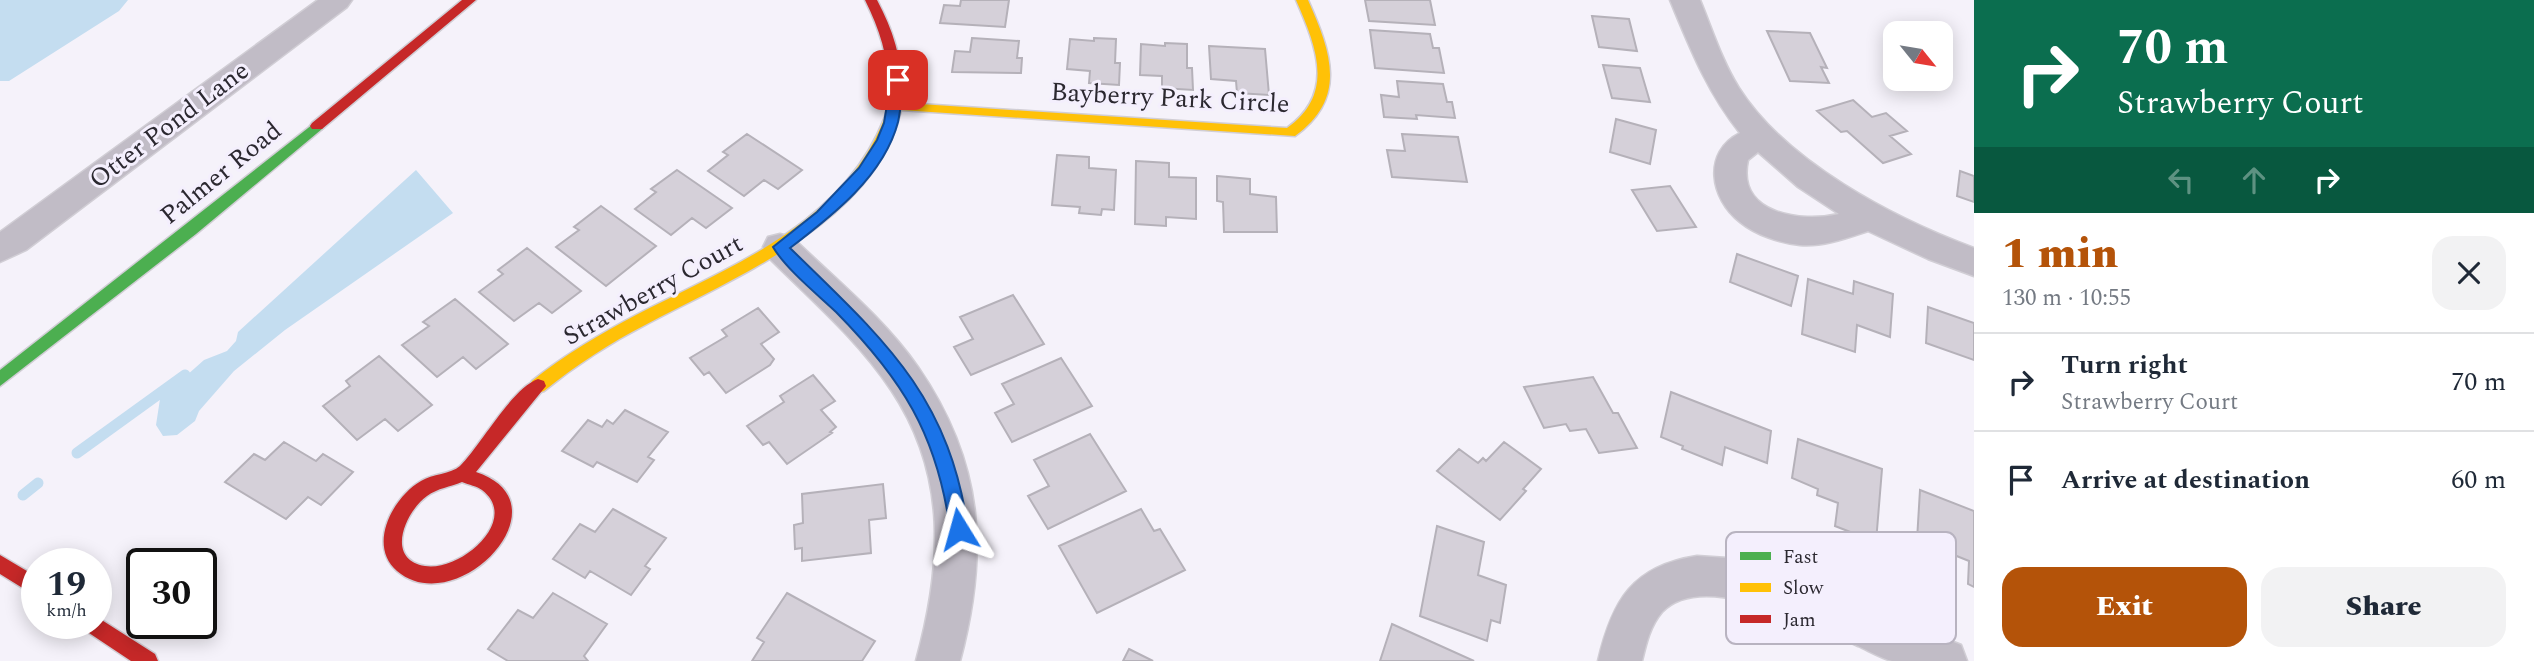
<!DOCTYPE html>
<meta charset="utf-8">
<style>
body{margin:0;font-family:Spectral,serif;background:#f2f2f3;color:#1f2937;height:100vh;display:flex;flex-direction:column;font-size:26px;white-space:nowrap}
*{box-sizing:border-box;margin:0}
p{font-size:23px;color:#747a83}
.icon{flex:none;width:38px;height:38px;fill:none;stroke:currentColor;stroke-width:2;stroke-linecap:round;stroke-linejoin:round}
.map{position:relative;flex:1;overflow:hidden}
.side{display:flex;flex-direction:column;background:#fff;width:560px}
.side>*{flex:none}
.banner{background:#0b6e4f;color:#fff;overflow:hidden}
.needle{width:46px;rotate:120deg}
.tools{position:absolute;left:1883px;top:21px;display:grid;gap:14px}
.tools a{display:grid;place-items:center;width:70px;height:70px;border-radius:14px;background:#fff;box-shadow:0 4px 18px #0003;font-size:35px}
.speed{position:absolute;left:21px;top:548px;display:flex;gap:14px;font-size:35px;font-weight:700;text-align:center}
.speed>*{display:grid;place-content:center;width:91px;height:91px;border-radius:50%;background:#fff;box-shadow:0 4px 18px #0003;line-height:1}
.speed small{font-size:18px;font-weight:400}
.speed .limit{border:4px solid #111;border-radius:10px;background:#fff;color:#111}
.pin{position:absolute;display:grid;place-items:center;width:60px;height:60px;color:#fff;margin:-30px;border-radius:14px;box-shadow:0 4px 10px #0006}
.me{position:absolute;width:77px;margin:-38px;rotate:352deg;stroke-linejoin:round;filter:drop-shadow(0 0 5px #0008)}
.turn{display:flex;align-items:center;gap:24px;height:147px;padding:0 28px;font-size:32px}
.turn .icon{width:91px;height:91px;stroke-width:2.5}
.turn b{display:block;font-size:49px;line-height:60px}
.lanes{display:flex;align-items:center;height:66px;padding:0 28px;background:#0003;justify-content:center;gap:35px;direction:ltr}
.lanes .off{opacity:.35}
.round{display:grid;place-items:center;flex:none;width:74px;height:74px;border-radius:21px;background:#f2f2f3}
.summary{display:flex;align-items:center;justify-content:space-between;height:119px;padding:0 28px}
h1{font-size:42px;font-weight:800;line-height:52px;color:#b45309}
.cta{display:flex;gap:14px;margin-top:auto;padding:14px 28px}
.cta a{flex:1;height:80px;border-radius:21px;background:#b45309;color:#fff;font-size:28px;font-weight:800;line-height:80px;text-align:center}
.cta a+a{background:#f2f2f3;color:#1f2937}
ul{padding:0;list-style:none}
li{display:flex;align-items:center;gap:21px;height:98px;padding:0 28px;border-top:2px solid #e0e1e3}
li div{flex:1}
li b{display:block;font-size:26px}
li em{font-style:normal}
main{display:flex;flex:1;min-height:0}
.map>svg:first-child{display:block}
</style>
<main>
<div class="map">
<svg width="1974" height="661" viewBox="0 0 1974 661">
<rect width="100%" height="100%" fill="#f5f2fa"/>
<path fill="#c4ddf0" d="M0,0H128L119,11L9,81H0Z
M416,170L453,213L285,330L234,371L199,411L195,421L177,435L163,436L156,425L160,399L204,360L227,351L236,341L238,332Z"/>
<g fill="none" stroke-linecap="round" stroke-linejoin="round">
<path stroke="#c4ddf0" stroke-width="11" d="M77,453L185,375
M23,495L38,483"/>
</g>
<path fill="#d5d0d9" stroke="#b5b1b9" stroke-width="2" d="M961,0H1009L1005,27L940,23L944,5L960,6Z
M1365,0H1430L1435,25L1369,21Z
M1592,16L1629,19L1637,51L1599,47Z
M1370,30L1430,34L1433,48H1439L1444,73L1375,68Z
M1767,31L1810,33L1827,68L1821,67L1829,83L1790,81Z
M972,38L1019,41L1017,58H1022L1021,73L952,72L955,51L970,52Z
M1094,38L1116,39L1115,63H1120L1119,85L1089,83L1090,71L1067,69L1070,39L1094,41Z
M1165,43L1187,44V68H1192L1193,90L1162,88V76L1140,75L1141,44L1165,46Z
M1209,46L1265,49L1269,95L1237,93L1236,81L1211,79Z
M1603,65L1640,68L1650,102L1612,98Z
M1397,81L1443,84L1447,102H1452L1455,118L1416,115L1417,119L1384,117L1381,95L1399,97Z
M1853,100L1872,117L1886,113L1907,131L1890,136L1911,154L1883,163L1847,131L1841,132L1817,111Z
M1616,119L1656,130L1650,164L1610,152Z
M747,134L802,170L778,189L764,180L744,196L708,171L728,155L723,152Z
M1402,134L1458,137L1467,182L1392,177L1387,150L1405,151Z
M1057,155L1089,157V168L1116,170L1114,210L1102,209L1101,215L1079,213L1080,207L1052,205Z
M1136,161L1169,163V177L1196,178V219L1166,217V226L1135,224Z
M677,170L732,208L706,228L692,218L671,235L635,209L656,192L651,189Z
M1960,171L1974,176V202L1957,196Z
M1217,176L1250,179V194L1276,197L1277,232H1224L1223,202L1217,201Z
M1670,186L1696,227L1657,231L1632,190Z
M601,206L656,246L606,286L556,247L579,230L574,227Z
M527,248L581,291L552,313L539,303L514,321L479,292L503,274L498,270Z
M1737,254L1798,276L1791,306L1730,282Z
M1808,279L1853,294L1854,281L1893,294L1890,337L1857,325L1855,352L1802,334Z
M1013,295L1044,344L971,375L954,347L973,339L960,317Z
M455,299L508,344L476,369L463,357L437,377L402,345L429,326L423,322Z
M1928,307L1974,323V360L1926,343Z
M758,308L779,332L761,344L774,359L770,365L726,393L709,372L704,375L690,358L727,336L722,330Z
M379,356L432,405L398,431L385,419L357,440L323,406L350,386L346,381Z
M1061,358L1092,406L1012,442L995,413L1014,404L1002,384Z
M813,375L835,401L821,410L836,427L830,432L832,433L787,464L769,442L763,445L747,426L784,402L780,396Z
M1593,377L1613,413H1618L1637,448L1599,453L1586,429L1570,431L1566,424L1544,428L1524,387Z
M1671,392L1771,431L1767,463L1725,447L1722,465L1682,449L1683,446L1661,437Z
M625,410L668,432L648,457L654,460L637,482L597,462L593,467L562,451L588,420L602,427L607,420L613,424Z
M1090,434L1126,491L1048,529L1028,496L1049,486L1034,460Z
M1798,439L1882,469L1876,542L1835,526L1838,503L1817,495L1818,489L1792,478Z
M284,442L316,461L323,454L353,472L321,505L308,497L286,519L225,482L254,454L265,460Z
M1504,442L1541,469L1523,489L1526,491L1500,520L1437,471L1459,449L1478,463L1483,458L1486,461Z
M883,484L886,518L869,520L871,553L802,561V548L795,549L794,525L803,523L802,494Z
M1920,490L1974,511V587L1968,584L1969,561L1917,540Z
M613,509L666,538L645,566L650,569L631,595L590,571L585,578L553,559L580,524L595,532Z
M1141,509L1154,531L1160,529L1185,570L1097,613L1059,546Z
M1437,526L1484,542L1478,575L1506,585L1500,623L1491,620L1487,641L1420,616Z
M553,593L607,624L584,656L588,661H508L488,649L518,610L533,618Z
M787,593L875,641L862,661H752L764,642L757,638Z
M1392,624L1474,661H1380Z
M1129,649L1153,661H1123Z"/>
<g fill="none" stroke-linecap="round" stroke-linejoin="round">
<defs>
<path id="street" d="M318,0H352L347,7L26,250L0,262V232Z
M1670,0H1700C1712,29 1722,61 1739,88C1786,162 1893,218 1974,248V276L1928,259L1868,231C1847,238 1823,247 1800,245C1780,243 1756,235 1740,222C1710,199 1702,152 1740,133C1707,92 1690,48 1670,0ZM1758,152L1798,187L1839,214C1801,223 1736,214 1748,160Z
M780,234L792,237C835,279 884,318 918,367C984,463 989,552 960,661H916C942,566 948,475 891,390C858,340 810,299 768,257L763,247L768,237Z
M1697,556L1727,558L1773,570L1961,645L1967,661C1945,661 1913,661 1892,661C1881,658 1869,651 1858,646C1812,627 1705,568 1662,612C1650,626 1646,644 1642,661H1598C1612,601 1632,566 1697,556Z"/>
<path id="fast" d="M317,121L324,126L322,129L196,234L0,386V370Z"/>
<path id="slow" d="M1296,0H1308C1331,52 1348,98 1295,136L901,110C878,220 735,277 647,324C610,343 576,365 544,391L538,393L532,391L530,386L532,381C564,355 600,334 636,315C737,263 855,219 890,102L1287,128C1336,93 1316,46 1296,0Z"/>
<path id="jam" d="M462,0H476L322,129H312L310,126L312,123Z
M865,0H877C896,36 905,68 901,109L894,114L887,109C892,69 883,36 865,0Z
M538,379L544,381L546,386L476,472C570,503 457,622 397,571C367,545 393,497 421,481C432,474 451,474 460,466C481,445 512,388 538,379ZM462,482C469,485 477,486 482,490C521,520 460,572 425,566C384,559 406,511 427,496C438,488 450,487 462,482Z
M0,555L37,577V597L0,574Z
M97,617L155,654L158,661H131L83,629L81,623H96Z"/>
</defs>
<use href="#street" stroke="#d1ced5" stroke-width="3"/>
<use href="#fast" stroke="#d1ced5" stroke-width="3"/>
<use href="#slow" stroke="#d1ced5" stroke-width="3"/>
<use href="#jam" stroke="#d1ced5" stroke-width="3"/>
<use href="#street" fill="#c1bcc6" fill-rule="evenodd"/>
<use href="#fast" fill="#4caf50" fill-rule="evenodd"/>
<use href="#slow" fill="#ffc107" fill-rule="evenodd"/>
<use href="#jam" fill="#c62828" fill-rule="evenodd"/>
</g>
<path fill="#1a73e8" stroke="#114b97" stroke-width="2" d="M898,75L904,80C902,94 901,109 898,122C884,176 832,216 790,248C882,338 949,394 968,529L965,535L959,537L952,535L950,529C937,434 902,379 836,312C817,294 786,269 773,247L817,212L859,168L877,140L884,123L891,80Z"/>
<g text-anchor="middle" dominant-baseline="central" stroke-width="6" stroke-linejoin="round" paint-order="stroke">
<g font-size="26" fill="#2b2830" stroke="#f4effd">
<text transform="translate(1170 98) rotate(3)">Bayberry Park Circle</text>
<text transform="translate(169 125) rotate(-37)">Otter Pond Lane</text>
<text transform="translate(221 173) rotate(-39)">Palmer Road</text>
<text transform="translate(653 290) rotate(-29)">Strawberry Court</text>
</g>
</g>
<rect x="1726" y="532" width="230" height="112" rx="10" fill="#f4effd" stroke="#b8b3c0" stroke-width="2"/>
<rect x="1740" y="552" width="31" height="8" fill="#4caf50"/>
<rect x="1740" y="583" width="31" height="9" fill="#ffc107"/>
<rect x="1740" y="615" width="31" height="8" fill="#c62828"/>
<g font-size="19" fill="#2b2830">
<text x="1783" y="563">Fast</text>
<text x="1783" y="594">Slow</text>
<text x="1783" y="626">Jam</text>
</g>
</svg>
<div class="tools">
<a><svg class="needle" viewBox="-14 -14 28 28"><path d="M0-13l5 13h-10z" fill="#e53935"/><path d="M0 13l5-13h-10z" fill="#747a83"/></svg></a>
</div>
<div class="speed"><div>19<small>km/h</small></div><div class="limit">30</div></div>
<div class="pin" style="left:898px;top:80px;background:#d93025"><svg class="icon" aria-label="arrive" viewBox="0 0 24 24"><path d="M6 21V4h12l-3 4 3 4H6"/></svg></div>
<svg class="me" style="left:959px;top:529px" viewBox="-20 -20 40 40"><path d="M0-17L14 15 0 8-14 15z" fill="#1a73e8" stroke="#fff" stroke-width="4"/></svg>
</div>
<section class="side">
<div class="banner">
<div class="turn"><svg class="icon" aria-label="right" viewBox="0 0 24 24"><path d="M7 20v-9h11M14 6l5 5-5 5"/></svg><div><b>70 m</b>Strawberry Court</div></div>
<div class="lanes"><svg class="icon off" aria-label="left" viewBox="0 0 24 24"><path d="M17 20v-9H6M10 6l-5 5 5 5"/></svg><svg class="icon off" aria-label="ahead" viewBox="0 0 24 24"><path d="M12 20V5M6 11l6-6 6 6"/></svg><svg class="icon" aria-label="right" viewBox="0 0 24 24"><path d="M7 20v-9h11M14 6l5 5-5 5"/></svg></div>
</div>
<div class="summary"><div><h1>1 min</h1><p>130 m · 10:55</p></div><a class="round"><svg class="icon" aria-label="close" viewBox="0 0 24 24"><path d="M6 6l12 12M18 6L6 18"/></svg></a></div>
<ul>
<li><svg class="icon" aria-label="right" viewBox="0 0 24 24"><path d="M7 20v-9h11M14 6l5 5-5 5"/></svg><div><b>Turn right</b><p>Strawberry Court</p></div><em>70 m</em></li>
<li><svg class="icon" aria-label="arrive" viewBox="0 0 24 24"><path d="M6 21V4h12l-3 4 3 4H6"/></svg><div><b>Arrive at destination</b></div><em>60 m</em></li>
</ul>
<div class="cta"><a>Exit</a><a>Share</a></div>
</section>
</main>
